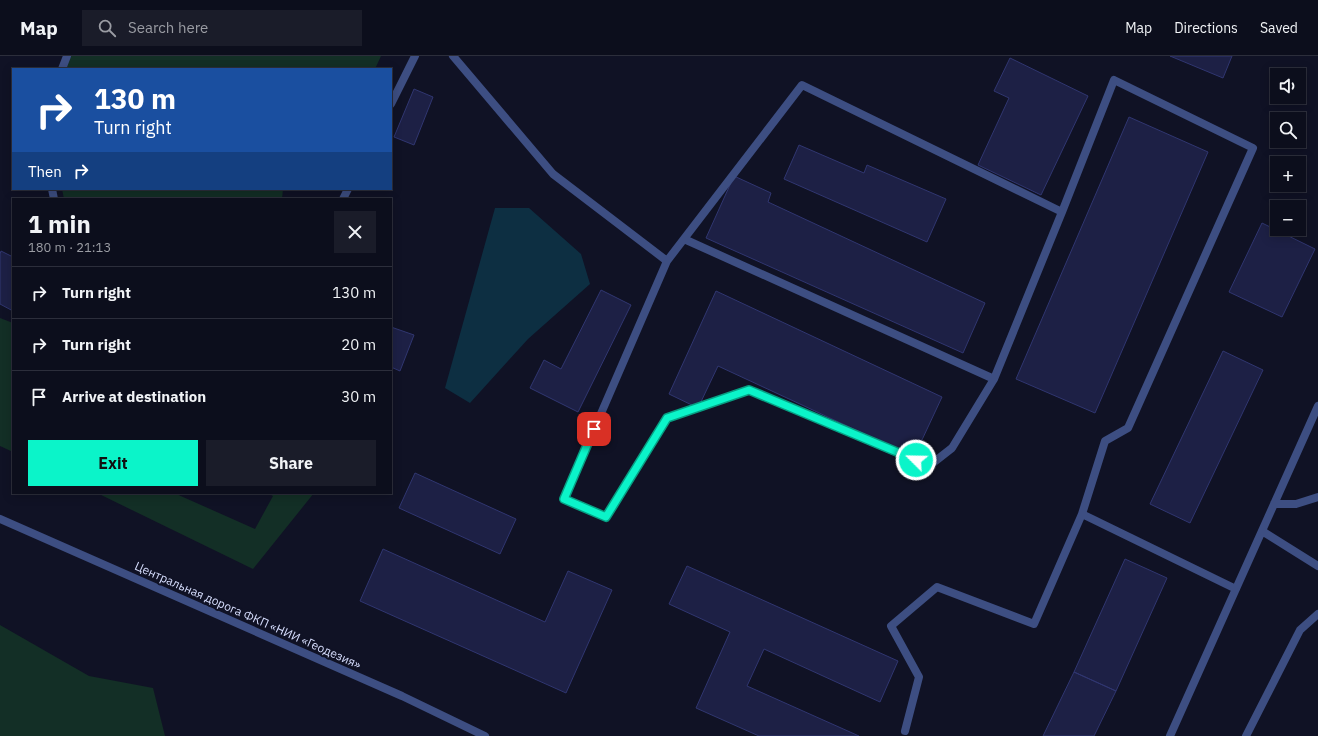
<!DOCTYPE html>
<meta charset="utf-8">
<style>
body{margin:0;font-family:"IBM Plex Sans",sans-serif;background:#1a1c29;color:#f1f3f6;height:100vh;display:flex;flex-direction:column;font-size:15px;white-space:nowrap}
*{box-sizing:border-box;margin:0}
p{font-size:13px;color:#9a9ca3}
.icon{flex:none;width:22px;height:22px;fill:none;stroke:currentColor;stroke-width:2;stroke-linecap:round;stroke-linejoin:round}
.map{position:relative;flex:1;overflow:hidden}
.sheet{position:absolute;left:12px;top:142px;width:380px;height:296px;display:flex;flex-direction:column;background:#0c0e1c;border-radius:0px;box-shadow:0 2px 10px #0003,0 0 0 1px #2c2e3b}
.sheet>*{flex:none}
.guide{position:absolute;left:12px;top:12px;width:380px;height:122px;border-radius:0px;box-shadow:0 2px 10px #0003,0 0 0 1px #2c2e3b;background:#1a4fa0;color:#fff;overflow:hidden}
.buttons{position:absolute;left:1270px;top:12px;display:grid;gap:8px}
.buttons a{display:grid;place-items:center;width:36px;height:36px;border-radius:0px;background:#0c0e1c;box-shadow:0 2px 10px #0003,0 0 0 1px #2c2e3b;font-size:20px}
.pin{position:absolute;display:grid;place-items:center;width:34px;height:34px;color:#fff;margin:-17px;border-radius:8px;box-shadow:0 2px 6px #0006}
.me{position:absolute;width:44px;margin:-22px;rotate:293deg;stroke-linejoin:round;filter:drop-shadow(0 0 3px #0008)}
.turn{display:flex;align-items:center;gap:14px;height:84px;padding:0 16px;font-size:18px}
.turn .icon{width:52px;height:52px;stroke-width:2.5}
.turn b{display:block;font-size:28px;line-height:34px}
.then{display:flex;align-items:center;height:38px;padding:0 16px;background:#0003;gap:8px;font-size:15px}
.round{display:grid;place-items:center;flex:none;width:42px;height:42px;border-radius:0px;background:#1a1c29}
.head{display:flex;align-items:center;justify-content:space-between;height:68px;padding:0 16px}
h1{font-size:24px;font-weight:700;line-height:30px}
.button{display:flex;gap:8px;margin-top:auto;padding:8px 16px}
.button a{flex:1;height:46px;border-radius:0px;background:#0bf4c9;color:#111;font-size:16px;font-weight:700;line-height:46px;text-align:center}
.button a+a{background:#1a1c29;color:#f1f3f6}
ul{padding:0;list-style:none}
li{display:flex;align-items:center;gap:12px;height:52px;padding:0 16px;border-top:1px solid #2c2e3b}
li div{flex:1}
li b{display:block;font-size:15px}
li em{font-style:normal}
header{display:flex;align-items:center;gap:24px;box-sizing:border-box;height:56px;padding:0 20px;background:#0c0e1c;border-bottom:1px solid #2c2e3b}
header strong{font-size:19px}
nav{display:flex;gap:22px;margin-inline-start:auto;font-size:14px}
.search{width:280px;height:36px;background:#1a1c29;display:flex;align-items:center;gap:10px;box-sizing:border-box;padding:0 14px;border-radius:0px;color:#9a9ca3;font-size:15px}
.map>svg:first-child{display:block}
</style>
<header>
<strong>Map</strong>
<div class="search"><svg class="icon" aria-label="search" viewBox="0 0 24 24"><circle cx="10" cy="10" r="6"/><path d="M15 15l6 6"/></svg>Search here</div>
<nav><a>Map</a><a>Directions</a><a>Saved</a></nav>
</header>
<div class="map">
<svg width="1318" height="680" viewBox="0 0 1318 680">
<rect width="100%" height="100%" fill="#101225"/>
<path fill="#132f26" d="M71,0H381L375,13H66Z
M62,133H283L282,143H64Z
M0,262L13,267V396L0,390Z
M97,437H174L255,473L273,440L267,437H314L253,513Z
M0,569L89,620L153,632L165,680H0Z"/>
<path fill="#0d2f42" d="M495,152H529L581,198L590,228L528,283L470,347L445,332Z"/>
<path fill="#1d2045" stroke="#303670" d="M1170,0H1232L1223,22Z
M1010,2L1088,40L1041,139L978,109L1009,42L994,35Z
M414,33L433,41L414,89L394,81Z
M1129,61L1208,96L1095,357L1016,323Z
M799,89L864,117L867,109L946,143L927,186L784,123Z
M734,120L771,137L768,146L985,247L963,297L706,182Z
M1262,167L1315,193L1282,261L1229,236Z
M1,195L13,201V255L0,248V198Z
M601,234L631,249L578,356L530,332L544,304L561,313Z
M716,235L942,341L914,401L718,310L698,352L669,338Z
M391,271L414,279L400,315L391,311Z
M1223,295L1263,314L1190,467L1150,448Z
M415,417L516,463L500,498L399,452Z
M383,493L545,566L568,515L612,534L566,637L360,545Z
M1125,503L1167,522L1116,635L1074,616Z
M687,510L898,605L880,646L764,593L747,630L859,680H759L696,652L730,576L669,548Z
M1074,616L1116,635L1094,680H1043Z"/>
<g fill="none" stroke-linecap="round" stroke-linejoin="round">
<path stroke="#3d4e82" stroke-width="8" d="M453,0L553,118L667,205L802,29L1062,156L1114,24L1253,92L1128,372L1105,385L1082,458L1236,533
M62,13L67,0
M391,48L415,0
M52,133L54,143
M343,143L348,133
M684,183L994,323
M667,205L564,443L606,461L667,362L749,334L929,410L952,392L994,323L1062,156
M1274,448H1296L1318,441
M1262,475L1318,510
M905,675L919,621L891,570L937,531L1034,568L1082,458
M1170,680L1318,350
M1246,680L1300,574L1318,558"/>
<path stroke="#3d4e82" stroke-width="8" d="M0,463L402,640L485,680"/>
</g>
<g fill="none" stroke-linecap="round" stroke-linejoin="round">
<defs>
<path id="route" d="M594,373L564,443L606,461L667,362L749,334L916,404"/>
</defs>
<use href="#route" stroke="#079f83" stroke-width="10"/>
<use href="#route" stroke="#0bf4c9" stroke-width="7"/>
</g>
<g text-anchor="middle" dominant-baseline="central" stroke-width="4" stroke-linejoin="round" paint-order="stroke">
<g font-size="12" fill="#d6ddfd" stroke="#101225">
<text transform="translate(248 559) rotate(24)">Центральная дорога ФКП «НИИ «Геодезия»</text>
</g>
</g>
</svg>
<div class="buttons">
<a><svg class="icon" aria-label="sound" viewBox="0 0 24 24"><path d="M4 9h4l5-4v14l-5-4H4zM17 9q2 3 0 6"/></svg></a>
<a><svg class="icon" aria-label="search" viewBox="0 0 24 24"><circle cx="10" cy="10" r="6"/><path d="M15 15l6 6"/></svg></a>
<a>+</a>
<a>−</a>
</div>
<div class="pin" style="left:594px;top:373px;background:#d93025"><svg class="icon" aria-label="arrive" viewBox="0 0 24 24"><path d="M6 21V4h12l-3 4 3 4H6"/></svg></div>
<svg class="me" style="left:916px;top:404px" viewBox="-20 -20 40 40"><circle r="17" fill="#0bf4c9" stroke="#fff" stroke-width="3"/><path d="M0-11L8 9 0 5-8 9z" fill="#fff"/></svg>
<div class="guide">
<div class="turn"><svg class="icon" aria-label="right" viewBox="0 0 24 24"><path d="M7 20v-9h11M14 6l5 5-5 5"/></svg><div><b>130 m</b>Turn right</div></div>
<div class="then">Then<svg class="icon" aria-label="right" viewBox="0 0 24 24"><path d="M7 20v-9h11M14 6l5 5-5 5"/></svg></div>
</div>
<section class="sheet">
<div class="head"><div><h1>1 min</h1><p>180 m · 21:13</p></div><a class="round"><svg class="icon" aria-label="close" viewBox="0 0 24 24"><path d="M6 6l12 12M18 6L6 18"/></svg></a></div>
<ul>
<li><svg class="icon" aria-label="right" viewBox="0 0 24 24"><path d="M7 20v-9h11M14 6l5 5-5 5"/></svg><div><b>Turn right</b></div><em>130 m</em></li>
<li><svg class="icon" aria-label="right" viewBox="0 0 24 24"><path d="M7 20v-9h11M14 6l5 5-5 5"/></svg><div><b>Turn right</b></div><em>20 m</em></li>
<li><svg class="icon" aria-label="arrive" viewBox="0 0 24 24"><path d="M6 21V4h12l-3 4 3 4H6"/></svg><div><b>Arrive at destination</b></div><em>30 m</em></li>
</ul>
<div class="button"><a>Exit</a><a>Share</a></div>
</section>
</div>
